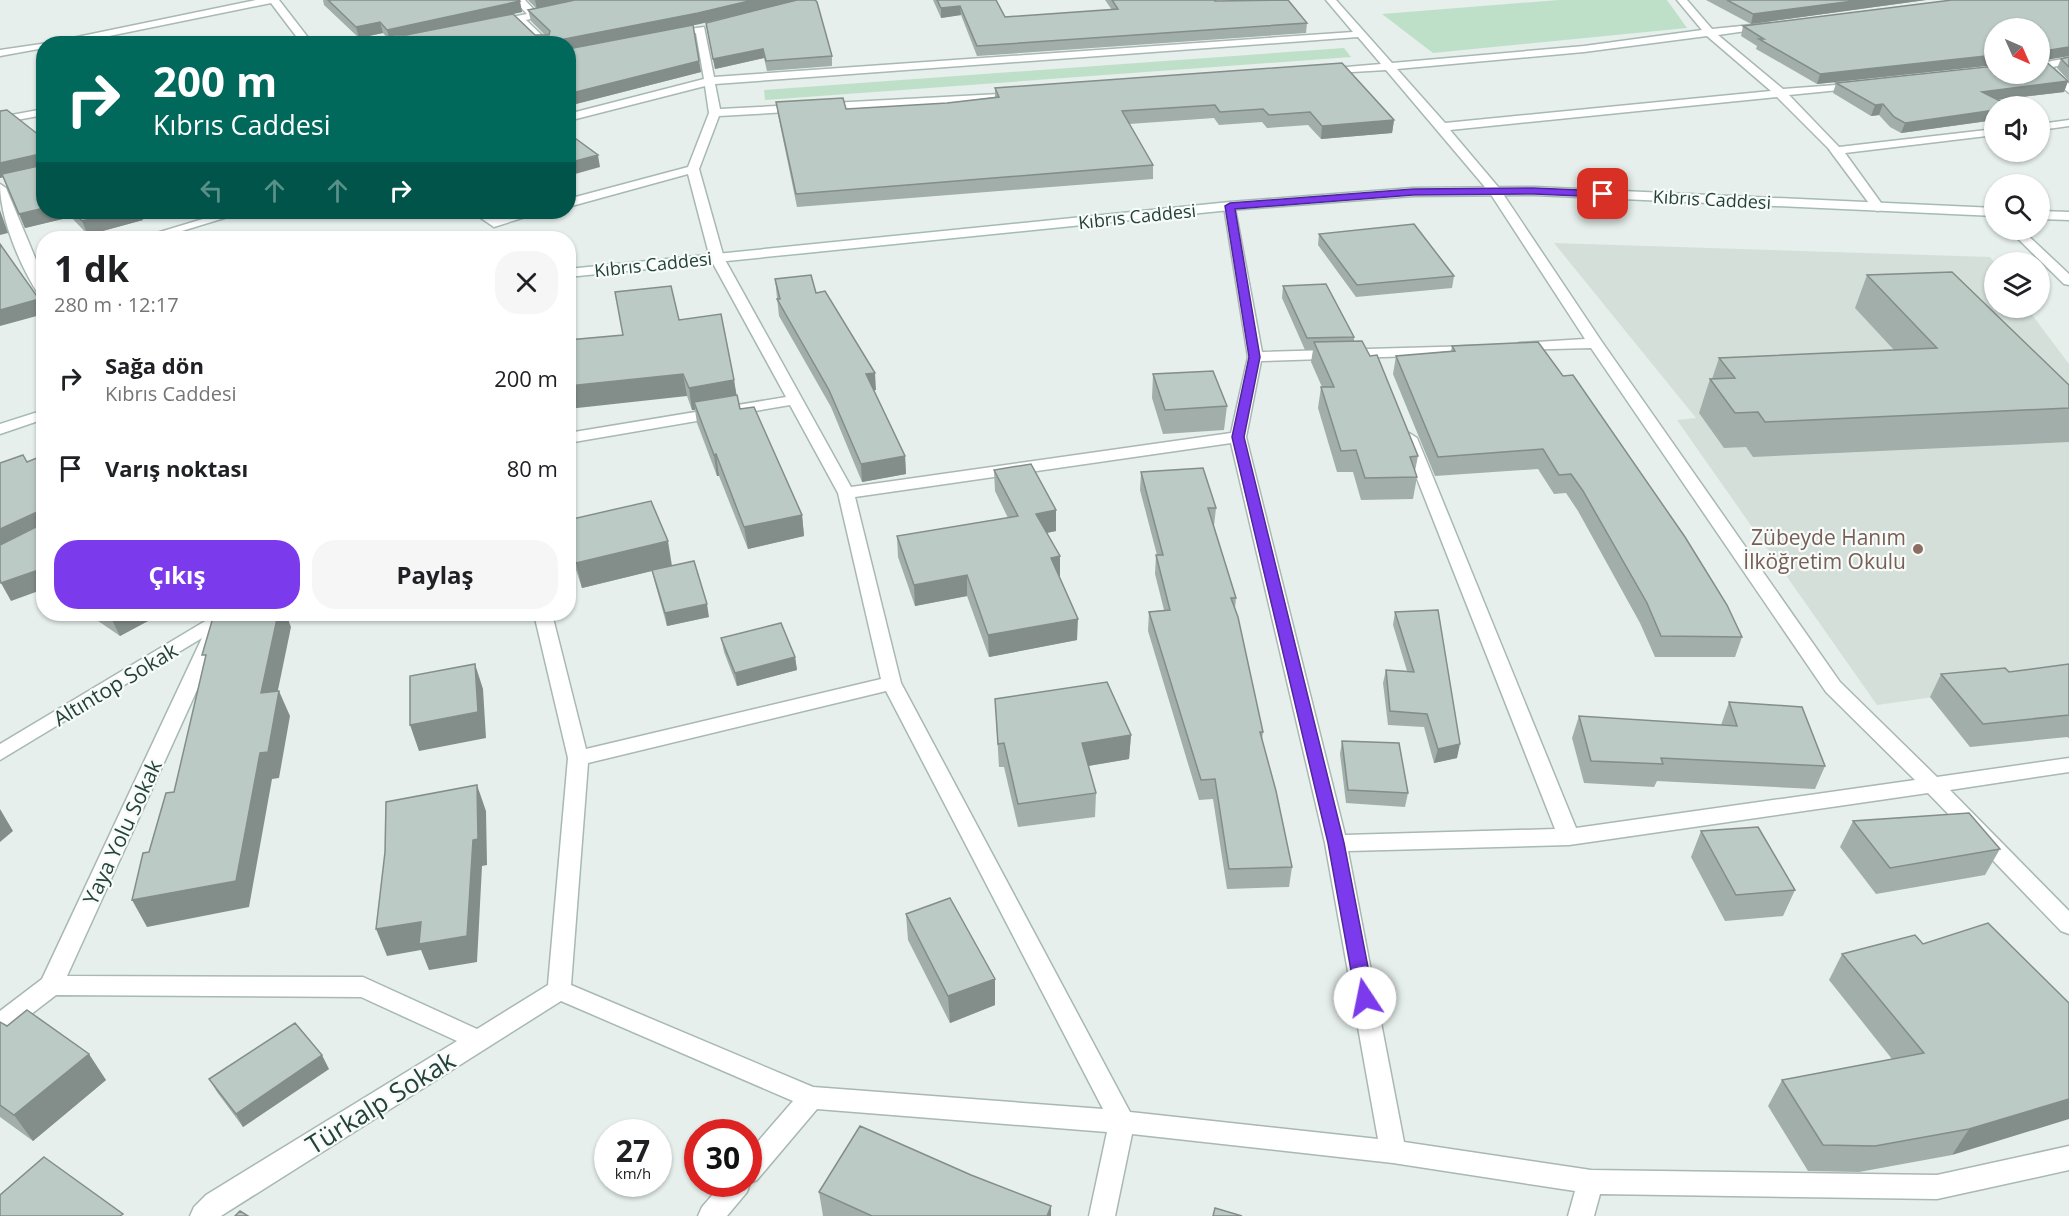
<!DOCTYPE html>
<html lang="tr">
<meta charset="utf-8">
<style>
body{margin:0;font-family:"Open Sans",sans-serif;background:#f6f6f6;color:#202124;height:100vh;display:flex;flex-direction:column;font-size:22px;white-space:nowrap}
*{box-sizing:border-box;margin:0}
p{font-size:20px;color:#757577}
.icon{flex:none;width:33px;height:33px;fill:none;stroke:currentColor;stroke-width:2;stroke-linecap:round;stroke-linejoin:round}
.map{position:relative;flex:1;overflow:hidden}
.panel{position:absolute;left:36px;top:231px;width:540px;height:390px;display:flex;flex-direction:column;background:#fff;border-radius:24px;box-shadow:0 2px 4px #0004}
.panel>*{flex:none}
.guide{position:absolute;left:36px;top:36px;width:540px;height:183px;border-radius:24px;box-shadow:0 2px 4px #0004;background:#00695c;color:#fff;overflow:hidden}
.needle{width:39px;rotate:135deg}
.tools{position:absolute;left:1984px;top:18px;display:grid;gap:12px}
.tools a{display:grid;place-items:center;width:66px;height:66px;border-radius:50%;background:#fff;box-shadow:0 2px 4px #0004;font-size:30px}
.speed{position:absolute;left:594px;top:1119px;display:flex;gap:12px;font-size:30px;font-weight:700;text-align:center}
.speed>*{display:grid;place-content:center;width:78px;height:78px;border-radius:50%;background:#fff;box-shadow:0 2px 4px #0004;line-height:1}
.speed small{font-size:15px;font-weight:400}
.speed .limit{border:9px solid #d22;background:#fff;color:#111}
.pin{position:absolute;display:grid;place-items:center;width:51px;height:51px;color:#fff;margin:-26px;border-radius:12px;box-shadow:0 3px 9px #0006}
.me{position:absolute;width:66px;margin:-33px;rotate:349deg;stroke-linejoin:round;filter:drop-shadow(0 0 4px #0008)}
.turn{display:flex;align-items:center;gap:21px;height:126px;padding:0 18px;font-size:27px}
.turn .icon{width:78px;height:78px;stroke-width:2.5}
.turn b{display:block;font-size:42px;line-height:51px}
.lanes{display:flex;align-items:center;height:57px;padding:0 18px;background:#0003;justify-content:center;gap:30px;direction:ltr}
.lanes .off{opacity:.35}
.round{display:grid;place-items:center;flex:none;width:63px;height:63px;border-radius:24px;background:#f6f6f6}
.headline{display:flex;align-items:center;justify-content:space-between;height:102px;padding:0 18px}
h1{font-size:36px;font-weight:700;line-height:45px}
.action{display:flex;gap:12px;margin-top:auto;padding:12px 18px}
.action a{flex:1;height:69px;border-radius:24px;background:#7c3aed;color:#fff;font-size:24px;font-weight:700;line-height:69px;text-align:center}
.action a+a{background:#f6f6f6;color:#202124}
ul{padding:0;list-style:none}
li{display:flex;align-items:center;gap:18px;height:90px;padding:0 18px}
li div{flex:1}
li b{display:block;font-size:22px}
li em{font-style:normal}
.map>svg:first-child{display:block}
</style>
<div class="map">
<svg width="2069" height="1216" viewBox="0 0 2069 1216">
<rect width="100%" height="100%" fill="#e6efeb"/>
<path fill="#d4dfda" d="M1554,243L1990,257L1995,263V308H2027L2069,364V678L1877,705L1677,420L1696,418Z"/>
<path fill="#bfe0c8" d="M1559,0H1667L1687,28L1433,53L1382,14Z
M1344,48L1351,57L765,100L764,90Z"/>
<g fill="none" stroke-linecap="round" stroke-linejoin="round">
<defs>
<path id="minor" d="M256,0H279L313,44H302L271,3L70,44H44V48L0,56V50L48,43Z
M514,0H525L536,12L558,9V13L526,20L551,44H539L516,22L492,25V21L527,14Z
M1326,0H1336L1392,63L1584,46L1702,30L1677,0H1687L1712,29L1771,23V27L1767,28L1718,35L1783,89L1863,83V87L1859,88L1789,95L1839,147L1995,129V135L1845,153L1884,207L1878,211L1874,210L1828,148L1777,97L1450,130L1499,188L1602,342L1840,682L1937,777L2069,758V772L1950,790L2069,911V934L2061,931L1928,793L1569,845L1348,851L1404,1142L1591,1170L1937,1175L2069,1146V1170L1937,1199L1600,1194L1594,1216H1568L1575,1191L1393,1163L1132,1134L1115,1216H1089L1107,1132L817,1109L757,1180L750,1183L747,1192L727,1216H698L702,1207L722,1184H748V1153L793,1101L561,1001L221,1216H190L194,1207L206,1195L457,1041L361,997L56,995L8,1032L0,1035V1011L42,979L202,638L0,760V744L217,614H238L216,630L222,635L67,976L363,977L477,1029L548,985L568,758L534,614H552L586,749L881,679L838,493L790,405L568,443V433L786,397L710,258L688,174L568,207V199L688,167L709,113L705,86L568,121V114L704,79L696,33L671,37L666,34L667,32L704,27L714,77L1353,32ZM1707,36L1771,91L1445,123L1397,69L1584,52ZM1358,37L1381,64L1323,69L1319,70V74L1386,70L1490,193L1585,339L1519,343L1512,347L1514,350L1591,348L1826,692L1915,780L1576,828L1417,438L1409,433L1401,438L1555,829L1345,835L1246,437L1261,361L1474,354L1481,350L1474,346L1262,352L1234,203H1226L1224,206L1248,357L1231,433L851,487L724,258L699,169L719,116L1018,99L1024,96L1018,93L720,109L715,84ZM1231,443L1325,843L1378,1139L1130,1112L901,683L855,497ZM886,691L1103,1109L813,1087L571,985L588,763Z
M418,35L422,36V40L385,44Z
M2069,58V64L2052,67L2069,84V93L2040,67V63Z
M44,109V115L0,123V117Z
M2069,120V126L2040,130V124Z
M0,184L6,188L44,279V296L39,295C20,266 0,218 0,184Z
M226,212H244L159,238H140Z
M472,212H486L496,219L522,212H541L494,227Z
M2009,230H2022L2069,274V285L2064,284Z"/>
<path id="secondary" d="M1535,187L1995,208V216L1535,195L1413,196L1230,210L568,277V269L1230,202L1413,188Z
M2040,211L2069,212V220L2040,219Z
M44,410V419L0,434V424Z"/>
</defs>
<use href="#minor" stroke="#a8b8b2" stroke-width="3"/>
<use href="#secondary" stroke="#a4bbb3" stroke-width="3"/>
<use href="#minor" fill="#fff" fill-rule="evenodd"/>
<use href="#secondary" fill="#fff" fill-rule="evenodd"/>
</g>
<path fill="#a1aea9" d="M323,0H519L522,12L513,14L535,35H545L531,21L528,10L537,9L528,0H815L832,56V66L767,71L764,58L715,69L706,23L765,8L693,25L701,72L568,106V44H394V40L390,41L383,33L359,38L324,5Z
M933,0H996L1005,17L1112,10L1105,0H1215L1307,23L1306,33L977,56L961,15L941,18Z
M1706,0H1926L1751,24Z
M1952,0H2069V56L2044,60L2068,81L2064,92L1997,100L2010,106H1995V120L1901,133L1890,127L1879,115L1871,116L1833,93L1836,83L1995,66V74H2040V28H1995V65L1817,84L1756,49L1757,46L1741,36L1743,26Z
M2069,57V81L2057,68L2061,59Z
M1342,63L1394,120L1392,133L1321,139L1308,125L1267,128L1262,122L1219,125L1214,118L1129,124L1153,165V179L797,207L778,115L776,102L846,109L947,103L995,97V88Z
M0,110L44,212H139L143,220L88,235L71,217L25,228L3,177L0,178Z
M1319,234L1454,276L1452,288L1356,297L1318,245Z
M1867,275L2069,385V442L1753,457L1746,447L1724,448L1699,413L1710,379H1712L1719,358L1894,350L1855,308Z
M775,279L816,293L876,390H874L905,456L906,474L862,482L831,407L779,316Z
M1283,286L1354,337V341L1418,456L1415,471L1417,477L1413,499L1361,500L1353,472H1337L1318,408L1321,387H1322L1311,362L1313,350H1305L1282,298Z
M679,320L734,380L736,395L740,409L802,515L804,536L748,549L719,476H717L697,423L695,410H692L687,396L623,335Z
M1452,346L1742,637L1735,657H1655L1640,623L1578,511L1566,493L1554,494L1538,469L1435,476L1393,374L1396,356L1451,351Z
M1153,374L1227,406L1224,430L1163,434L1152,398Z
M994,470L1056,531L1047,533L1077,640L989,657L967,596L915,606L898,557L897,536L1008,518L995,491Z
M1141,472L1216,508L1214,526L1236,598L1235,609L1263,732L1262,740L1292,867L1289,887L1227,889L1213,799L1199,800L1148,631L1149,612L1164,610L1155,574L1156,555H1157L1140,490Z
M568,520L672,566L709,617L667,626L655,583L652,571L582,588L568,546Z
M1395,612L1457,758L1434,763L1424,727L1388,725L1383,683L1386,670L1407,671L1393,625Z
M88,614H161L120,636Z
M721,638L795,657L797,670L737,686L724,652Z
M2069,664V738L2067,737L1970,747L1930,697L1941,674L2009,672Z
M995,699L1131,735L1129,759L1088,766L1096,793L1095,817L1018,827L1004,767H999Z
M1729,702L1825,766L1815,789L1657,781L1654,787L1584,783L1572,738L1579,716L1721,725Z
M1342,741L1408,793L1405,807L1346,803L1340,754Z
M1853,821L2000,849L1985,875L1876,894L1840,847Z
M1701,831L1795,890L1783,916L1725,921L1691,857Z
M906,914L995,1005L950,1023L908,940Z
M1923,944L2069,1003L1952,1155L1859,1172L1808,1171L1768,1106L1782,1080L1892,1059L1829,980L1842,954Z
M0,1022L106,1080L33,1141L0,1117Z
M329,1069L243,1127L217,1092L209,1079Z
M819,1192L1051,1216H823Z"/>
<path fill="#838d89" d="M535,0H581L537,9Z
M753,0H799L700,24L568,50V44H564V39Z
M1861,0H1926L1751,24L1753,14Z
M520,1L522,12L396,39L392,35L394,40L390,41L387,30Z
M960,6L961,15L941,18V8Z
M380,22L383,33L359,38L356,27Z
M2069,47V56L2040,61L2044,51Z
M763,49L764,58L715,69L713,59Z
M1995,55V65L1817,84L1820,74Z
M699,61L701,72L568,106V94Z
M2068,81L2064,92L1978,102L1982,92Z
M1883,104L1879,115L1871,116L1875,105Z
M1995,110V120L1901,133L1905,123Z
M1394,120L1392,133L1321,139L1322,126Z
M40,154L44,168L0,178V163Z
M598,155L600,167L568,176V163Z
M44,208V212H69L71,217L25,228L19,214Z
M0,210L8,233L0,235Z
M117,212H139L143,220L88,235L82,221Z
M39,299L44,310V314L0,326V310Z
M875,373L876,390L867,392L866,374Z
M683,374L687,396L568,409V386Z
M734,380L738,403L694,402L695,410H692L689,388Z
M716,454L719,476H717L714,455Z
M905,456L906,474L862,482L861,464Z
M1056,510V531L1036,535V514Z
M37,512L44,525L0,551V529Z
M802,515L804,536L748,549L744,527Z
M668,541L672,566L582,588L576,563Z
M1060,556V578L1051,558Z
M41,569L44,575V589L11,601L1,583Z
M967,575V596L915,606L914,585Z
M707,604L709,617L667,626L665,613Z
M120,614H161L120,636L111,618Z
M278,614H286L291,627L272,719L261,693Z
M1078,619L1077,640L989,657L988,635Z
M795,657L797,670L737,686L735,673Z
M475,664L483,689L486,738L419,751L410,725Z
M279,691L290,716L279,778L272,779L249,907L147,927L132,900Z
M1131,735L1129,759L1082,767V743Z
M1460,744L1457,758L1434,763L1438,749Z
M477,785L486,811L487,865L482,866L477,962L429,970L421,950L387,956L376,929Z
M0,809L13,831L0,842Z
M995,979V1005L950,1023L948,996Z
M89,1054L106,1080L33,1141L14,1115Z
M322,1055L329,1069L243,1127L236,1114Z
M2069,1099V1119L1952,1155L1969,1129Z
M1051,1206V1216H1047Z"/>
<path fill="#bbcac4" stroke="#838d89" stroke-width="1.5" d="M328,0H519L520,1L387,30L380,22L356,27Z
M575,0H753L698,13L564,39V44H400L392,35H406L513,14L535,35H549L550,31L528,10Z
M797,0H815L817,2L832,56L766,61L763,49L713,59L706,23Z
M937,0H996L1005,17L1118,9L1112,0H1215V1L1288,0L1307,23L977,46L960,6L941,8Z
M1727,0H1861L1753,14Z
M1952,0H2069V47L2044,51L2043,59L2068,81L1982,92L2010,106H1995V110L1905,123L1894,117L1883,104L1875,105L1836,83L1995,66V74H2040V28H1995V55L1820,74L1759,39H1764L1743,26Z
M693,25L699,61L568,94V49Z
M244,37L250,44H210Z
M2069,57V67L2061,59Z
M1342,63L1394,120L1322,126L1310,112L1269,115L1263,109L1220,112L1215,105L1122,111L1153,165L796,194L776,102L843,98L846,109L947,103L999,97L995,88Z
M7,110L44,139V208L19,214L2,174L39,166L40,154L0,163V111Z
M568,133L598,155L568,163Z
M73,212H117L82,221Z
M1414,224L1454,276L1357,285L1319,234Z
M0,244L39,299L0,310Z
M1952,272L2069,385V408L1765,422L1758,412L1735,413L1710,379L1735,378L1719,358L1937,348L1867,275Z
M811,275L816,293L825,291L875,373L866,374L905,456L861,464L829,390L777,299H780L775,279Z
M1326,284L1354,337L1307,338L1283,286Z
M671,286L679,320L721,314L734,380L689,388L683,374L568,386V340L623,335L615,292Z
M1362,341L1370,356L1377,355L1418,456L1410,457L1417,477L1365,478L1356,450L1341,451L1321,387H1334L1314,342Z
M1538,342L1563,376L1573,375L1685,537L1727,605L1742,637L1661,636L1647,603L1583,491L1571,474L1559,475L1543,449L1438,457L1396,356L1455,351L1452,346Z
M1213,371L1227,406L1165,410L1153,374Z
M737,395L740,409L754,407L802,515L744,527L716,454L714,455L694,402Z
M23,455L27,462L44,455V571L41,569L1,583L0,579V545L36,527L37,512L0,529V463Z
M1031,464L1056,510L1036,514L1060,556L1051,558L1078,619L988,635L967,575L914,585L897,536L1018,516L994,470Z
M1203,468L1216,508H1208L1236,598H1231L1238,617L1263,732H1260L1276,791L1292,867L1229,869L1215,779L1201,780L1149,612L1170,610L1156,555H1163L1141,472Z
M651,501L668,541L576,563L568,541V520Z
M694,561L707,604L665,613L652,570Z
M1438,610L1460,744L1438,749L1427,714L1390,711L1386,670L1414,672L1395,612Z
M105,614H120L111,618Z
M214,614H278L261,693L279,691L268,752L260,753L236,881L132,900L143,853L149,852L166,793L174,792L206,655H202Z
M781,623L795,657L735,673L721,638Z
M475,664L478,712L410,725V676Z
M2069,664V715L1983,724L1941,674L2005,668L2009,672Z
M1107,682L1131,735L1082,743L1096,793L1018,804L1004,743L998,744L995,699Z
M1729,702L1802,707L1825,766L1661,758L1663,764L1591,761L1579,716L1737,726Z
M1342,741L1399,743L1408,793L1348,790Z
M477,785L478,839L473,840L467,936L419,944L421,922L376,929L385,852L386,802Z
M1969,813L2000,849L1890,868L1853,821Z
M1758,827L1795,890L1736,895L1701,831Z
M950,898L995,979L948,996L906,914Z
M1988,923L2069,1003V1099L1969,1129L1875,1146L1823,1145L1782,1080L1924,1053L1842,954L1915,935L1923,944Z
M27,1010L89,1054L14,1115L0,1105V1022L7,1026Z
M295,1023L322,1055L236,1114L209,1079Z
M860,1126L971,1175L1051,1206L1047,1216H872L819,1192Z
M44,1157L123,1214L120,1216H0V1195Z
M1215,1208L1242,1216H1213Z
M240,1211L248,1216H235Z"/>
<path fill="#7c3aed" stroke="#51269a" stroke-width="1.5" d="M1534,188L1603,191L1608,194L1603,197L1534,194L1413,195L1235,209L1260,357L1244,437L1344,843L1374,998L1371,1003L1365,1005L1358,1003L1356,998L1328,843L1232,437L1249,357L1225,206L1230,203L1413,189Z"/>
<circle fill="#8d6e63" stroke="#f7fbf9" stroke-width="2" cx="1918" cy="549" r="6"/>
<g text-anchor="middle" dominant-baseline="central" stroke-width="4.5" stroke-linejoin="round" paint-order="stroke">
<g font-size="18" fill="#24423a" stroke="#f7fbf9">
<text transform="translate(1712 199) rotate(3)">Kıbrıs Caddesi</text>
<text transform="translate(1137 216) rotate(-6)">Kıbrıs Caddesi</text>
<text transform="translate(653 264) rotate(-6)">Kıbrıs Caddesi</text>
</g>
<g font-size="21" fill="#785e54" stroke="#f7fbf9" text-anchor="end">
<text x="1906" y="537">Zübeyde Hanım<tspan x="1906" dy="24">İlköğretim Okulu</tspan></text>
</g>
<g font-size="21" fill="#24423a" stroke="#f7fbf9">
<text transform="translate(115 684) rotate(-31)">Altıntop Sokak</text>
<text transform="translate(122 832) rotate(-65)">Yaya Yolu Sokak</text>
</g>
<g font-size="26" fill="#24423a" stroke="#f7fbf9">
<text transform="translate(380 1102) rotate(-32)">Türkalp Sokak</text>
</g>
</g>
</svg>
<div class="tools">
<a><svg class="needle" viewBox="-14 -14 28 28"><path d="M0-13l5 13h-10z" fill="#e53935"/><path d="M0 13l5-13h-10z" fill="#757577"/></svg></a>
<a><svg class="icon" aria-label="sound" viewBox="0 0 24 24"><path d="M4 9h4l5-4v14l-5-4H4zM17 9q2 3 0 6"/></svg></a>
<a><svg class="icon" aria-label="search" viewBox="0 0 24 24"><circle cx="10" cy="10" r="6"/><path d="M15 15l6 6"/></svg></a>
<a><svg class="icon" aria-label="layers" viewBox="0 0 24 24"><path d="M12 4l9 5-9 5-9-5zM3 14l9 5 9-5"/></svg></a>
</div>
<div class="speed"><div>27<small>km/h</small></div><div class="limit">30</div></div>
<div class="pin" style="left:1603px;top:194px;background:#d93025"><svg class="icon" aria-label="arrive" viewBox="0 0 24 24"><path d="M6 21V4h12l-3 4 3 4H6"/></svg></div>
<svg class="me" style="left:1365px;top:998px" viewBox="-20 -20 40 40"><circle r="19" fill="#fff"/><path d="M0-13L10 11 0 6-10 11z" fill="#7c3aed"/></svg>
<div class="guide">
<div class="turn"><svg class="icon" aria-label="right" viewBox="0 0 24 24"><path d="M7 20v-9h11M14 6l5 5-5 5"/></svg><div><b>200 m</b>Kıbrıs Caddesi</div></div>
<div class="lanes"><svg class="icon off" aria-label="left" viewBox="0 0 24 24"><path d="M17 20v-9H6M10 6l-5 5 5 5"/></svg><svg class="icon off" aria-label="ahead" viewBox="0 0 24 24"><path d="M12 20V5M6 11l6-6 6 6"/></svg><svg class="icon off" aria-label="ahead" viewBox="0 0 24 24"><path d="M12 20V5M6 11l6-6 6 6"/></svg><svg class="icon" aria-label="right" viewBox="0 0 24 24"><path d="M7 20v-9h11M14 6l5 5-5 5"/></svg></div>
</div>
<section class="panel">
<div class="headline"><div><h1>1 dk</h1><p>280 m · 12:17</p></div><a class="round"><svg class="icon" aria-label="close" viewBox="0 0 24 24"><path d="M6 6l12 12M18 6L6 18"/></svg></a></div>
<ul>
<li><svg class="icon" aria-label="right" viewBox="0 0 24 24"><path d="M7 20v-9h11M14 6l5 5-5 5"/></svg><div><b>Sağa dön</b><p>Kıbrıs Caddesi</p></div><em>200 m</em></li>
<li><svg class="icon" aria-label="arrive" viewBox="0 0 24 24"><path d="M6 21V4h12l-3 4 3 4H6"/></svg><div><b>Varış noktası</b></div><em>80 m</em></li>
</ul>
<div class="action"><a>Çıkış</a><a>Paylaş</a></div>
</section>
</div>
